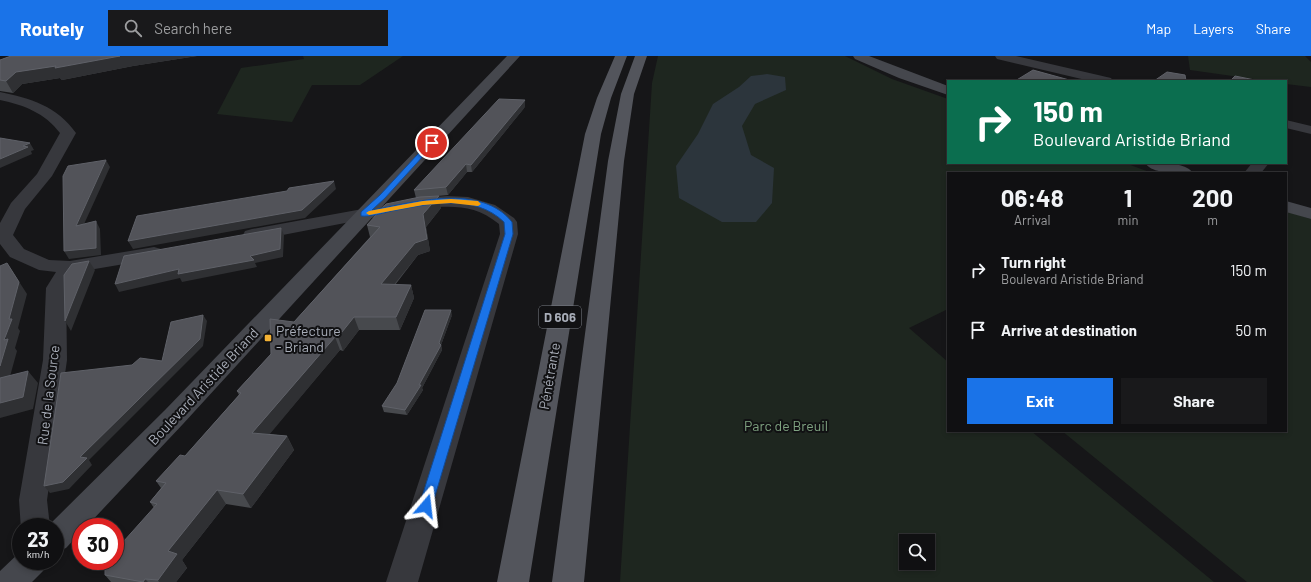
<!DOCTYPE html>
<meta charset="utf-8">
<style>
body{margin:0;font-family:Barlow,sans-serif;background:#19191b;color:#f1f3f6;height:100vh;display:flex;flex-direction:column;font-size:15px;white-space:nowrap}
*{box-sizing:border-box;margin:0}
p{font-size:13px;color:#9c9d9f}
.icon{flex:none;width:22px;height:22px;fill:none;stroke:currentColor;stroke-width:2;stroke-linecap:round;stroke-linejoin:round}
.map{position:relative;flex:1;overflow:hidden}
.details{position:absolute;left:947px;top:116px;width:340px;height:260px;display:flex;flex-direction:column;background:#101012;border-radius:0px;box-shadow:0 2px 6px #0003,0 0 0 1px #303032}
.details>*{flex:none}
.hud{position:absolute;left:947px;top:24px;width:340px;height:84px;border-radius:0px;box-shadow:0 2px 6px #0003,0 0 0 1px #303032;background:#0b6e4f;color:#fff;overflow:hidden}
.tools{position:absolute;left:899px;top:478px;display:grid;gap:8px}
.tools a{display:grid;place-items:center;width:36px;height:36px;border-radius:0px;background:#101012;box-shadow:0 2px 6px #0003,0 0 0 1px #303032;font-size:20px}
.speed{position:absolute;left:12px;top:462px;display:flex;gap:8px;font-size:20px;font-weight:700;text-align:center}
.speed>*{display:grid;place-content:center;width:52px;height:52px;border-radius:50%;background:#101012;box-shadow:0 2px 6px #0003,0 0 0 1px #303032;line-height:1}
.speed small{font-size:10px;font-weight:400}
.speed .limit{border:6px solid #d22;background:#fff;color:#111}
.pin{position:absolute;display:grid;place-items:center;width:34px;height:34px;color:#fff;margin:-17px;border:2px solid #fff;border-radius:50%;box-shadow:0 1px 4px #0007}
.me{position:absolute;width:44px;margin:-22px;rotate:17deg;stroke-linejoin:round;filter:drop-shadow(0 0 3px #0008)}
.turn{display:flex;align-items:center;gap:14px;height:84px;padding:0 20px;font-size:18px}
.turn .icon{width:52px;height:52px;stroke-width:2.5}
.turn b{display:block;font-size:28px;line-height:34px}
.eta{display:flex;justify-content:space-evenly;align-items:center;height:68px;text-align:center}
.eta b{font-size:24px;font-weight:700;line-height:28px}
.button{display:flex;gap:8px;margin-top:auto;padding:8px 20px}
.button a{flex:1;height:46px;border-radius:0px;background:#1a73e8;color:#fff;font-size:16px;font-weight:700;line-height:46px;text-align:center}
.button a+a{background:#19191b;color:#f1f3f6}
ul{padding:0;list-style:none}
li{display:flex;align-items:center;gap:12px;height:60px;padding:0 20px}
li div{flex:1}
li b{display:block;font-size:15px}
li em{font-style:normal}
header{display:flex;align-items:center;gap:24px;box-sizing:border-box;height:56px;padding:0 20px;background:#1a73e8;color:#fff}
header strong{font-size:19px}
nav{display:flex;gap:22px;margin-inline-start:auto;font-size:14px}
.search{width:280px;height:36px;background:#19191b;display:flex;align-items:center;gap:10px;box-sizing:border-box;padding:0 14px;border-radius:0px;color:#9c9d9f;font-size:15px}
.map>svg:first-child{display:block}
</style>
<header>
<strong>Routely</strong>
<div class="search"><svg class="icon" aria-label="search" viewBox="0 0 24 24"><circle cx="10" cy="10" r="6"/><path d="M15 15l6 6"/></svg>Search here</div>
<nav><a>Map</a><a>Layers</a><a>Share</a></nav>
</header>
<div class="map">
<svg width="1311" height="526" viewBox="0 0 1311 526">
<rect width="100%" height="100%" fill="#161618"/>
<path fill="#1e261f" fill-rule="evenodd" d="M303,0H403L360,29H312L292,66L217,58L241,12L304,3Z
M658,0H845L892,23L948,43V107H1125L1152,117H948V253L909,272L948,306V375H1031L1214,526H620L652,27ZM906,485H928V507H906Z
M1188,0H1305L1311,6V31L1286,28V25H1268L1190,14Z
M1286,155L1311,163V526H1247L1062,375H1286Z"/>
<path fill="#2c353c" d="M767,18L785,21L786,34L755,48L742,70L751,99L774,112L772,147L756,166H722L679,142L676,110L698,78L713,48L739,31L751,20Z"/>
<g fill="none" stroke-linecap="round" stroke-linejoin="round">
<path fill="#37383d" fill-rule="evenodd" d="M995,0H1016L1111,22L1113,25H1090L997,3Z
M0,36C30,42 57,50 76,77L52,120L25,153L13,179L24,193L49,204L70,205L154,191L161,193L164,197L161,201L154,203L77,216L66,232L67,304L47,444L50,471H21V473L19,444L43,304L46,232L56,216L39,214L10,201L0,188V167L11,147L37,118L60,77C45,57 24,49 0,44Z
M1286,64L1311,70V78L1286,72Z
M1252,107H1269L1261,117H1244Z
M447,140L468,141L495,149L514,162L517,166L518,178L418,526H386L500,178L499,168C474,148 453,150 423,152L252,185L245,183L243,179L245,175L252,173L423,142Z"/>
<path fill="#45474d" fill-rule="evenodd" d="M507,0H520L183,368L86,471H81V476L66,492L55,496V471H47L165,354Z
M853,0H869L948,30V39L899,22L855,3Z
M1145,107C1158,107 1185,105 1193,117C1180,117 1153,119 1145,107Z
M1286,145L1311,152V163L1286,156Z
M21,495V505H48L43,515L32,526H0V515Z"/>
<path fill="#53555c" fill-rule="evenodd" d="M615,0H627L611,42L601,78L529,526H497L585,78L597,42Z
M635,0H647L634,38L624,105L584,526H552L608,105L621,38Z"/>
</g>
<path fill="#47494d" d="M11,0H197L133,10L62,24L60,22L22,28L13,37L0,35V4Z
M525,51L472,116H467L448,139L416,142L414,134Z
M439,140L441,152L426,171L430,195L418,199L395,229H411L414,242L400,274H359L343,295L340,294L269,378L287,380L294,394L251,452L226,448L182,504L187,512L176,526H111L105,519L154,452L150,446L161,432L156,425L185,400L239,339L237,335L271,298L294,266L370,181L367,169Z
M452,259L441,289L442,294L422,332L423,334L407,359L384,356L382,350Z"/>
<path fill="#2f3033" d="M120,0H197L133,10L62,24L60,22L22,28L13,37L6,25L16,16Z
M525,44V51L472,116L471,109Z
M30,87L34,94L31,95L32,98L0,112V103L23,90Z
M106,104L110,111L80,177L76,170Z
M466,108L467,116L448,139L446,131Z
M334,125L336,133L305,162L133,193L128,185Z
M439,140L441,152L426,171L430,195L418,199L384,241L381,228L423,158Z
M96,165L100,173L101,199L69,203L64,195Z
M281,172L284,179L283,201L255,207L257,211L182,226L180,222L119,236L115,228L179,213L250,200Z
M89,205L95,214L71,275L65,265Z
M7,207L27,238L18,272L20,275L15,292L17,295L6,335L0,328V310L9,263Z
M411,229L414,242L400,274L396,261Z
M451,254L452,259L441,289L442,294L422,332L423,334L407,359L405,354L419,329L439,287Z
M203,259L207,265L203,290L89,404L92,409L69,433L50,437L44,430L80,401Z
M354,261L359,274L343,295L338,281Z
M335,281L340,294L259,391L252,377Z
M28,315L38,327L33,353L0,362V347Z
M287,380L294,394L251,452L243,438Z
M217,434L226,448L182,504L187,512L176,526H159L158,524L168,495Z
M145,523L148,526H143Z"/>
<path fill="#525359" stroke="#5f6168" d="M11,0H120L55,12L56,10L16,16L6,25L0,24V4Z
M1033,14L1073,25H1015Z
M1167,16L1185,19L1186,25H1154Z
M1235,20L1260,25H1230Z
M499,43L525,44L471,109L466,108L446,131L414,134Z
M0,82L30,87L23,90L28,91L0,103Z
M106,104L76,170L96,165V192L64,195L63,120L68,110Z
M334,125L302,154L128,185L137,160L287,135L289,132Z
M439,140L423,158L427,183L415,187L381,228L411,229L396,261H354L338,281H335L252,377L287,380L243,438L217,434L168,495L177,498L158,524L145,523L143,526L105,519V507L106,505H115V495L157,448L150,446L166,427L156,425L180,399L185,400L241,337L237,335L271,298L270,263L294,266L380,171L367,169L386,148L420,141Z
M281,172L280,193L250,200L254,204L178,218L179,213L115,228L124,200Z
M89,205L65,265L64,219L72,208Z
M7,207L19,226L9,263H12L4,284L8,283L0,310V210Z
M425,254H451L439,287L441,289L419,329H421L405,354L382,350L397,327Z
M203,259L200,283L80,401L87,402L63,426L44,430L61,317L132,309L140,302L162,305L171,266Z
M28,315L23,341L0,347V322Z"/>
<path fill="#1a73e8" stroke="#114b97" d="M430,85L435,87L385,142L372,154C414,146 481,127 512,166L513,178L432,450L430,454L426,455L421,454L419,450L505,178L504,166C474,137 429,148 392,155C383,157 370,161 361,160V156L380,139Z"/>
<path fill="#f59e0b" d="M451,143L478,145L481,148L478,150L451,147L423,149L369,159L366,157L369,155L423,145Z"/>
<rect fill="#f2b134" stroke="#111113" stroke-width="1.5" x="264" y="278" width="8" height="8" rx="2"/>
<g text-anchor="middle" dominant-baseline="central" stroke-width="4" stroke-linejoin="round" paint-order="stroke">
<rect fill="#111113" stroke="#7b7e86" stroke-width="1" x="539" y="250" width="42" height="22" rx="3"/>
<g font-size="13" font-weight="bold" fill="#a8adb8">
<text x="560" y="261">D 606</text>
</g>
<g font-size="14" fill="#a8adb8" stroke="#111113" text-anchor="start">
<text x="276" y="274">Préfecture<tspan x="276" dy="16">- Briand</tspan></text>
</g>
<g font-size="14" fill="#a8adb8" stroke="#111113">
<text transform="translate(549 320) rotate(-80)">Pénétrante</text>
<text transform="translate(203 330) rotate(-47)">Boulevard Aristide Briand</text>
<text transform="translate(48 339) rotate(-83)">Rue de la Source</text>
</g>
<g font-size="14" fill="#7fa381" stroke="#111113">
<text x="786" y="369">Parc de Breuil</text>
</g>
</g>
</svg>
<div class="tools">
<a><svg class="icon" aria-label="search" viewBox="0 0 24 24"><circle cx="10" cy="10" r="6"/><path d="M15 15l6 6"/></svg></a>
</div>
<div class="speed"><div>23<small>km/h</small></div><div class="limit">30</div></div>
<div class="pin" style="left:432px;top:87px;background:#d93025"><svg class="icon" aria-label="arrive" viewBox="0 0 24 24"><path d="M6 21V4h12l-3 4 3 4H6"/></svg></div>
<svg class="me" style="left:426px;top:450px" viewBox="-20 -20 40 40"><path d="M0-17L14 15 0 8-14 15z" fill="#1a73e8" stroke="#fff" stroke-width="4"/></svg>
<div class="hud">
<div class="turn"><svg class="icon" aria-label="right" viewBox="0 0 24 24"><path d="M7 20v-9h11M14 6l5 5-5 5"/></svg><div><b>150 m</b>Boulevard Aristide Briand</div></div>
</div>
<section class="details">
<div class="eta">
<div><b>06:48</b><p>Arrival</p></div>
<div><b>1</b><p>min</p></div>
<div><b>200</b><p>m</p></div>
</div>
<ul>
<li><svg class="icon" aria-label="right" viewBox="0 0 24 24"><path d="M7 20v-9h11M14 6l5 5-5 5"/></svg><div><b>Turn right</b><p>Boulevard Aristide Briand</p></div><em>150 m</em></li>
<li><svg class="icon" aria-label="arrive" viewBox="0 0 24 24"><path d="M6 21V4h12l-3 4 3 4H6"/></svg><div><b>Arrive at destination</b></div><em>50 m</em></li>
</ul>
<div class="button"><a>Exit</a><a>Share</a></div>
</section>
</div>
